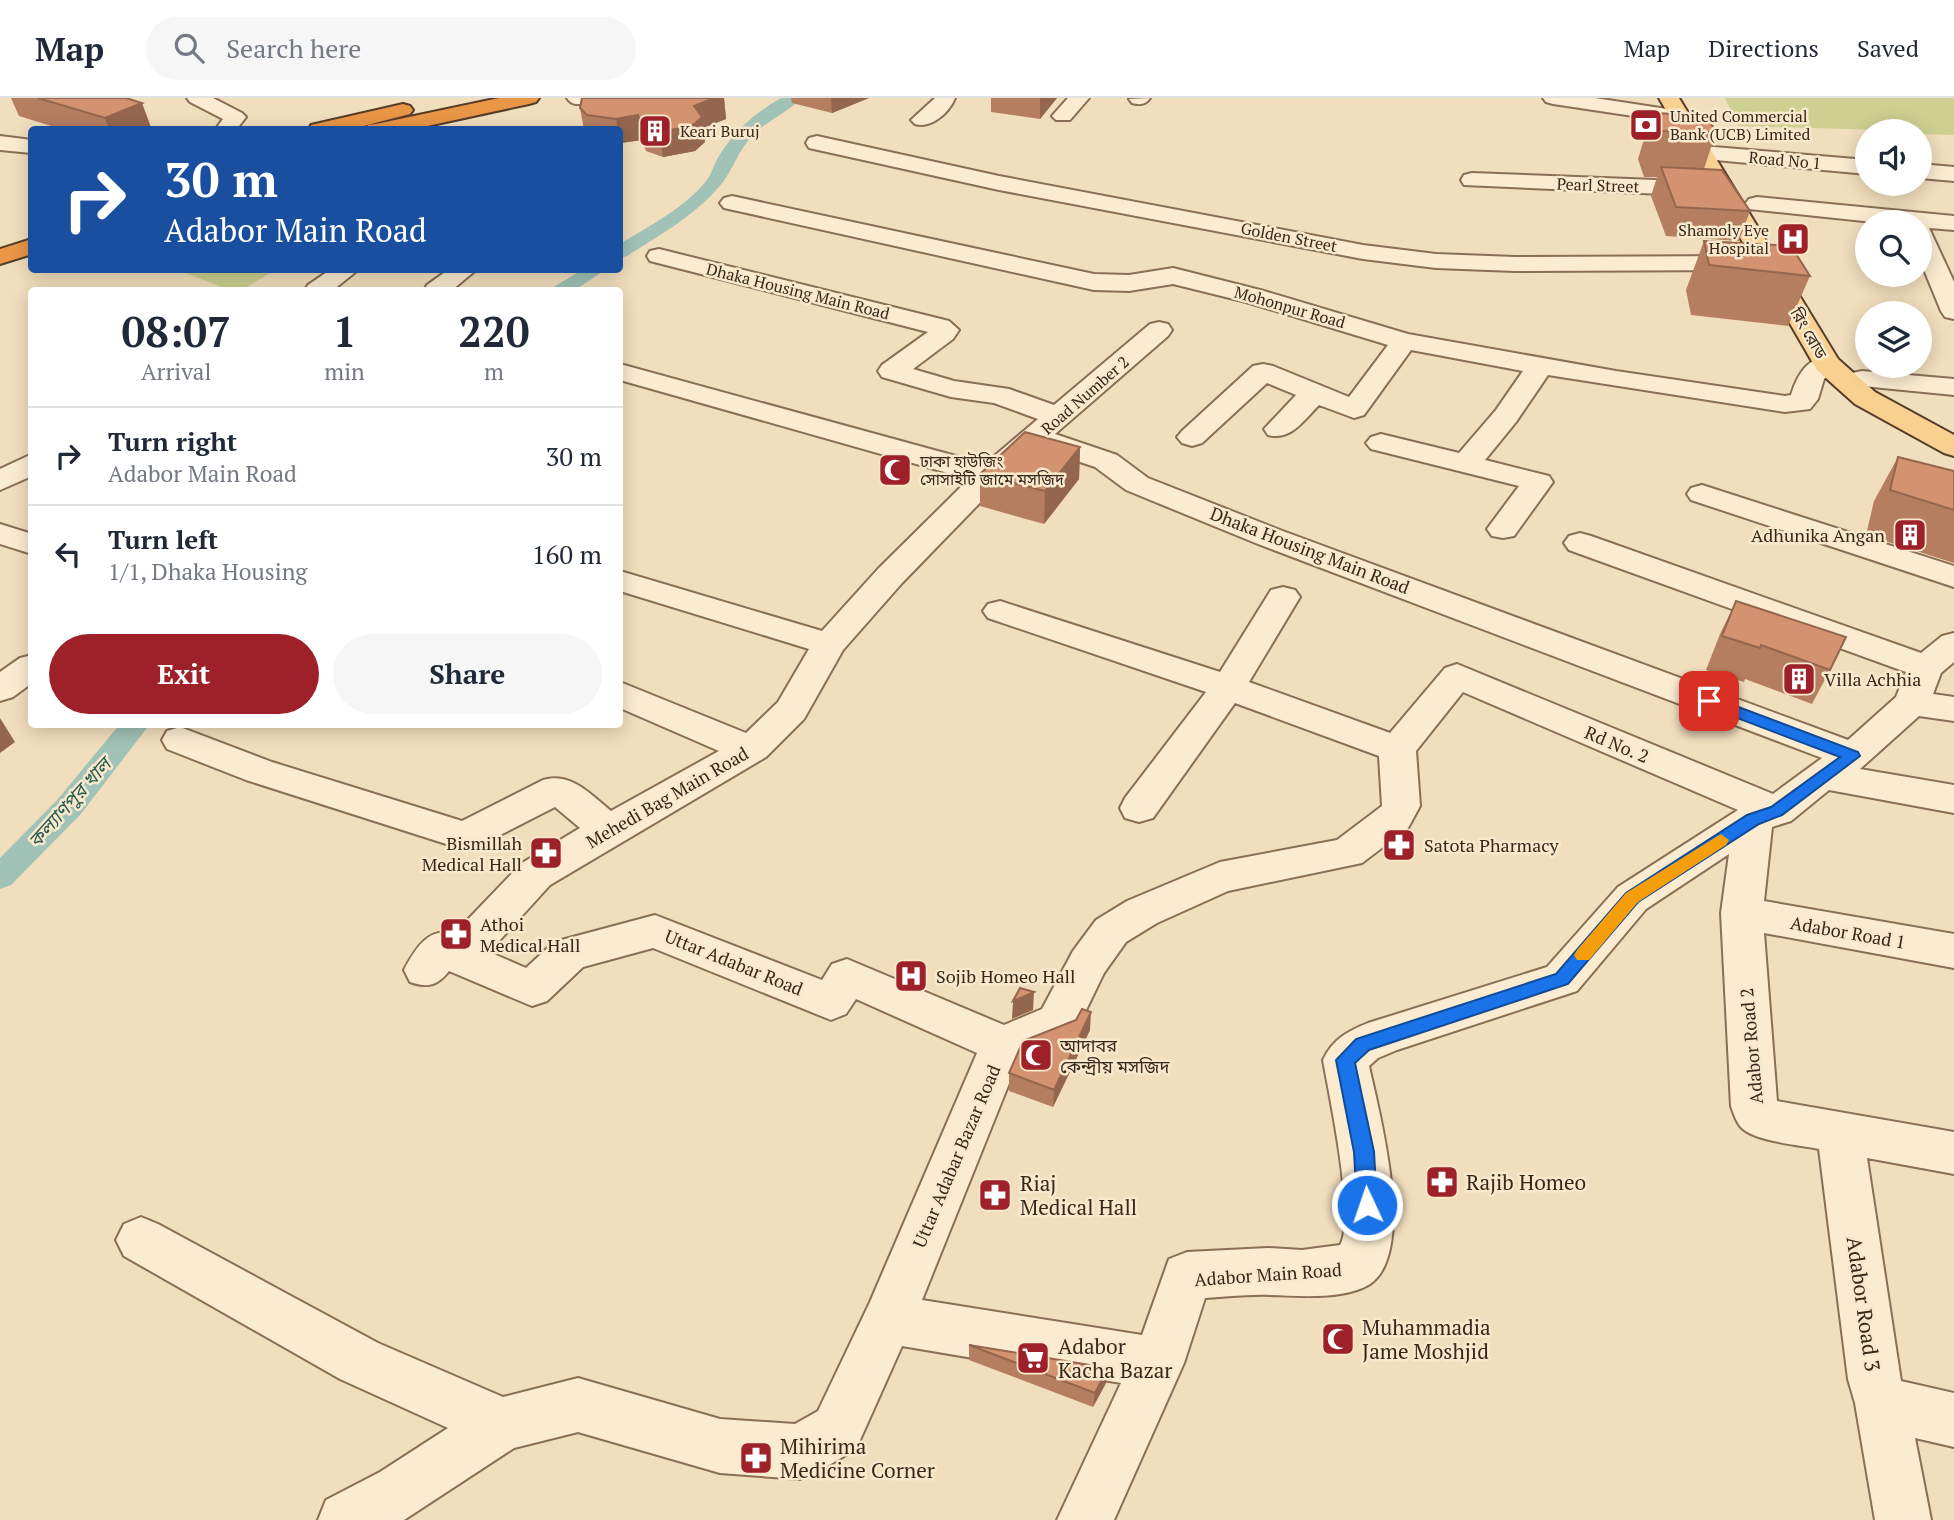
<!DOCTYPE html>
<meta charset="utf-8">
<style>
body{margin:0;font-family:"PT Serif","Noto Sans Bengali",serif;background:#f6f6f7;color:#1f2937;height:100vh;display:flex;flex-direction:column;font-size:26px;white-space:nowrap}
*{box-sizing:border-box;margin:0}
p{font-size:23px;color:#747a83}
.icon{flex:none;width:38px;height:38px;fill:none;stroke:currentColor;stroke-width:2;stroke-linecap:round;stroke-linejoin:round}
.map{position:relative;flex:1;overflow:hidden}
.sheet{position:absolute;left:28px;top:189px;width:595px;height:441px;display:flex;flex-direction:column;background:#fff;border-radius:7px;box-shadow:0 4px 18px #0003}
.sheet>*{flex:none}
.banner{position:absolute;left:28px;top:28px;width:595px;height:147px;border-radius:7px;box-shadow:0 4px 18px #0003;background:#1a4fa0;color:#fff;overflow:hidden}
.fabs{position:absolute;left:1855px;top:21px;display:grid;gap:14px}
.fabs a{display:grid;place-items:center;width:77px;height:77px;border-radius:50%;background:#fff;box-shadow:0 4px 18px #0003;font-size:35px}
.pin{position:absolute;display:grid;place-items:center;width:60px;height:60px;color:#fff;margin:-30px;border-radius:14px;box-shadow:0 4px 10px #0006}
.me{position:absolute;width:77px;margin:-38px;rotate:357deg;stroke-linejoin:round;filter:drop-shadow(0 0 5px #0008)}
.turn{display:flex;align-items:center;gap:24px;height:147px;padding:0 21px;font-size:32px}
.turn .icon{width:91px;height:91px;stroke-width:2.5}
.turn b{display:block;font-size:49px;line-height:60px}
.eta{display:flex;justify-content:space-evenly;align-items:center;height:119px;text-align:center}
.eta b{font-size:42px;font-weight:600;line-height:49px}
.cta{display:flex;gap:14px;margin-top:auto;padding:14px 21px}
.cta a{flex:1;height:80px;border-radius:42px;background:#9e2029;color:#fff;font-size:28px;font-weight:600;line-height:80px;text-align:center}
.cta a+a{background:#f6f6f7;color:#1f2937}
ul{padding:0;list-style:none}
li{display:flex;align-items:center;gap:21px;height:98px;padding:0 21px;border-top:2px solid #e0e1e3}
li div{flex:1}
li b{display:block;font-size:26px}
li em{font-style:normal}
header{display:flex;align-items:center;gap:42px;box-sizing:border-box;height:98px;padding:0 35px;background:#fff;border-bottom:2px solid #e0e1e3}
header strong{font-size:33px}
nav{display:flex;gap:38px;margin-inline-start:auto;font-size:24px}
.search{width:490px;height:63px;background:#f6f6f7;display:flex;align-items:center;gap:18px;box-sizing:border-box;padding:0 24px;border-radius:38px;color:#747a83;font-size:26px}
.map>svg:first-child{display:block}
</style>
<header>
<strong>Map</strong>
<div class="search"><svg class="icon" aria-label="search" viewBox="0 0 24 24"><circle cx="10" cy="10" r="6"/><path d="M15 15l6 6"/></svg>Search here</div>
<nav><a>Map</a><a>Directions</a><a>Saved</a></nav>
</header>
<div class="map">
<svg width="1954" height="1422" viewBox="0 0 1954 1422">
<rect width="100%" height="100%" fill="#f1debd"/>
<path fill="#cdd090" d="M1725,0H1954V37L1920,36V33L1738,28Z
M178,172H275L242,192H229Z"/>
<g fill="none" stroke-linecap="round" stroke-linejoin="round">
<path fill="#a1c2b6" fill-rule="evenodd" d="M781,0H801C789,14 768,22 754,36C737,53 733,74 718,90C693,119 658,138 627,158L620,160V146C649,128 685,110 707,82C712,75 714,66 719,58C734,33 756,14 781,0Z
M582,172H605L575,192H553L555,188Z
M120,626H150L80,717L11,787L0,791V760L58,701Z"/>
<defs>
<path id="minor" d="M187,0H213L242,15L246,19L236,32H215L223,21L190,4Z
M567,0H588V1L585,5C577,7 572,7 567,0Z
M935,0H955C949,15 931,31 915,26L911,22Z
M1068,0H1089L1070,22H1056L1052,18Z
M1150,0C1145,7 1140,7 1132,5L1129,1Z
M1543,0H1595L1680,13L1687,15L1691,19L1687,23L1680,25L1553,6L1546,4Z
M0,38L32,42V55L0,52Z
M817,38L999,78L1363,147L1436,156L1515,159L1749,158L1758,160L1761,165L1758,170L1749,172L1515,173L1436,170L1363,161L999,92L809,50L806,45L809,40Z
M1702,48L1867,62V76L1694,60L1691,55L1694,50Z
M1920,66L1954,69V83L1920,80Z
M1472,75L1708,84L1716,86L1719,91L1716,96L1708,98L1464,87L1461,82L1464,77Z
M732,98L1094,176L1129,177L1173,170L1264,193L1408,236L1616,273L1785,298L1791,297C1798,275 1810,254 1837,260L1841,266L1824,281L1818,301L1810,311L1785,314L1548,277L1516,324L1485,362L1549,378L1553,384L1514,438L1503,440L1492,438L1487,431L1519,388L1371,351L1366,345L1371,339L1381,336L1459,355L1496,312L1523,273L1411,252L1364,317L1354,320L1319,307C1304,322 1291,343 1268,337L1264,331L1296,297L1267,285L1202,345L1192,348L1182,345L1177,339L1182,333L1253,268L1263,266L1273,268L1349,299L1388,247L1246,204L1173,186L1129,193L1094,192L724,110L720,105L724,100Z
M1757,99L1954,118V132L1929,130L1954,184V221L1945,219L1941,213L1920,162V124H1873L1749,111L1745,106L1749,101Z
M659,151L949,223L959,232L953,241L913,271L954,283L1009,291L1054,307L1150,226L1159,224L1168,226L1172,232L1168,238L1055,336L1117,357L1148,380L1280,432L1848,642L1896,599L1906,574L1569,452L1564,445L1569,438L1580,435L1591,438L1921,555L1942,538L1954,535V564L1941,575L1933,596L1954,599V623L1919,618L1860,671L1954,687V715L1829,692L1791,723L1772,729L1764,803L1954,836V870L1764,835L1777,1003L1954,1034V1076L1867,1060L1901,1283L1954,1295V1349L1915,1340L1931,1422H1875L1855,1305L1848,1281L1819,1051C1800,1047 1751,1043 1740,1028C1736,1023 1733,1014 1731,1008L1721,815L1729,756L1646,811L1577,893L1397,952L1378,960L1369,968C1379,1014 1417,1154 1370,1186C1345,1202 1298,1198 1270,1197C1248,1196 1226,1199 1205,1200L1184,1265L1114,1422H1057L1121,1285L902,1248L856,1351L819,1373L800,1381L720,1375L578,1334L514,1350L404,1422H318L326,1402L380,1374L448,1330L340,1281L124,1158L116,1142L124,1126L141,1119L158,1126L378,1245L503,1299L578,1280L720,1321L795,1326L818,1313L870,1204L977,955L856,901L846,916L831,922L653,850L583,869L547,903L532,908L449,873C437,888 428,890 410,884L404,872C415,851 429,828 454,836L522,765L580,730L555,709L479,748L465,752L246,682L167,651L162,642L167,633L180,629L272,664L462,723L543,682C571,674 590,696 611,713L719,653L620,610V584L746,635L778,604L809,551L620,493V473L822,533L878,471L969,381L620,282V266L985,366L1038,321L994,305L951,299L882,279L878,273L882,267L928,234L650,163L647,158L650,153ZM1039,350L1095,369L1126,392L1258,446L1822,660L1773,696L1457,566L1445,570L1390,635L1249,584L1300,499L1295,492L1283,489L1271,492L1220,574L1000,503L988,506L983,513L988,520L1206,594L1125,700L1120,710L1125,720L1139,724L1153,720L1235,605L1379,658L1382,708L1337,742L1220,764L1127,803L1096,822L1073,853L1042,911L1004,927L847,861L832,866L822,882L655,817L554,844L526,870L489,854L550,787L766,659L804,621L843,552L902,485L1001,383ZM1463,594L1738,712L1618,789L1547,869L1368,925C1348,933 1333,941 1323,962C1329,996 1356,1121 1340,1147L1302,1152L1268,1150L1187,1154L1169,1161L1142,1237L922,1202L1020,958L1074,937L1104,875L1126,844L1157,825L1228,793L1362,765L1408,730L1420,708L1416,653Z
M330,172H358L333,192H305L308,187Z
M448,172H476L452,192H424L427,187Z
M1862,273L1954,281V297L1852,287L1848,281L1852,275Z
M32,356V378L0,392V371Z
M1702,387L1954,468V489L1691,402L1687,396L1691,390Z
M0,426L32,436V456L0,446Z
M32,557V585L13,599L0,603V574L20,560Z"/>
<path id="major" d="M1659,0H1679L1838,261L1875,294L1954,337V358L1944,355L1855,306L1817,272Z"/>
<path id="highway" d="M499,0H539L536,4L529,6L409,32H366L368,27L376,26Z
M403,6L410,8L413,12L410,16L348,32H309L311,27Z
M32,141V156L0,166V151Z"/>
</defs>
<use href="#minor" stroke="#8a6e55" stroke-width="4"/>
<use href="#major" stroke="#573c2a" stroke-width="4"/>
<use href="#highway" stroke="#573c2a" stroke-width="4"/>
<use href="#minor" fill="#fbecd1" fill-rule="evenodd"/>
<use href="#major" fill="#f8d191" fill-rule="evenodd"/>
<use href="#highway" fill="#e99646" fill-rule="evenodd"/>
</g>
<path fill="#b57e60" d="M11,0H126L152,32H64L19,18Z
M582,0H724L726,21L703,30L705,44L695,53L663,59L646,53L642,42L620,45V32H584L580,10Z
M791,0H869L832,15L792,5Z
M991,0H1057L1040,21L991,14Z
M1652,15L1716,34L1704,71L1750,113L1739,143L1666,138L1651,98L1657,79H1644L1638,61Z
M1704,143L1810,178L1788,228L1691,217L1686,192Z
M1080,349L1079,381L1044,426L980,408V376Z
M1898,359L1954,373V465L1866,437L1874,403Z
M1736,503L1830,572L1812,606L1745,581L1744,584L1706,572L1720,536Z
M1076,922L1090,932L1053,1009L1009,993V975Z
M969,1247L1106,1285L1093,1309L969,1262Z"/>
<path fill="#94664e" d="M714,0H724L726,21L703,30L705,44L695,53L663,59L659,34L694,8Z
M831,0H869L832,15Z
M1040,0H1057L1040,21Z
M142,5L152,32H109L105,20Z
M638,17L642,42L621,45L620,32H618L616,21Z
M1080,349L1079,381L1044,426L1045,393Z
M0,620L15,644L0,655Z
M1034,894L1033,912L1012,921L1013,903Z
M1091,914L1090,932L1053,1009L1054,992Z
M1108,1270L1106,1285L1093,1309L1095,1295Z"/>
<path fill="#d39270" stroke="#94664e" stroke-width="2" d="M38,0H126L142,5L105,20Z
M582,0H714L694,8L702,19L692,28L659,34L642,28L638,17L616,21L587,17L580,10Z
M1652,15L1706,17L1716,34L1659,33Z
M1661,69L1722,72L1750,113L1676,109Z
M1704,143L1791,148L1810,178L1709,167Z
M1025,334L1080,349L1045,393L980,376Z
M1898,359L1954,373V412L1890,392Z
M1736,503L1846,539L1830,572L1761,547L1760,550L1722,538Z
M1020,890L1034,894L1013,903Z
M1082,911L1091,914L1054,992L1009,975L1023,943L1076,922Z
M969,1247L1108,1270L1095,1295Z"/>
<path fill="#1a73e8" stroke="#114b97" stroke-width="2" d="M1709,598L1858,654L1860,658L1782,717L1759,726L1638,804L1568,886L1369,952L1355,965L1374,1054L1377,1107L1375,1113L1367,1116L1360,1113L1357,1107L1354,1054L1336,962L1356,941L1556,876L1626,795L1747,717L1771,709L1840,659L1703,607L1701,603L1703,600Z"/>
<path fill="#f59e0b" d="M1721,736L1729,742L1726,747L1638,804L1589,862H1577L1574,857L1577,852L1626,795Z"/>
<defs>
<symbol id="bank-square" viewBox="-11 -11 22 22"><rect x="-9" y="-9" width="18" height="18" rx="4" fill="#9e2029" stroke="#f8e9cd"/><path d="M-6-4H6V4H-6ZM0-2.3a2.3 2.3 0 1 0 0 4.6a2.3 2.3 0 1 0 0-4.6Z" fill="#fff"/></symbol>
<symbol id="building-square" viewBox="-11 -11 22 22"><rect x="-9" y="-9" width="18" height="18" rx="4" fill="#9e2029" stroke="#f8e9cd"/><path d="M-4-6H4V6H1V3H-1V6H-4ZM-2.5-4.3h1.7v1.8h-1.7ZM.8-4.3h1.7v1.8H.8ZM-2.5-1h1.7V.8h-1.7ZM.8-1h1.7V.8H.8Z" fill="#fff"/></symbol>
<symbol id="hospital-square" viewBox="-11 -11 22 22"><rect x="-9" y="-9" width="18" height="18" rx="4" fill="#9e2029" stroke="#f8e9cd"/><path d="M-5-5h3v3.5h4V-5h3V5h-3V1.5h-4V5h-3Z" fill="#fff"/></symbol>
<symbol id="mosque-square" viewBox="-11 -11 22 22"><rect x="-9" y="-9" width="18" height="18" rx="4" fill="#9e2029" stroke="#f8e9cd"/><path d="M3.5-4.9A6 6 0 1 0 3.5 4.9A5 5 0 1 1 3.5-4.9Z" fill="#fff"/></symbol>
<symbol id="pharmacy-square" viewBox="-11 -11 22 22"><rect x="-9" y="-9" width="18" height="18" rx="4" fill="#9e2029" stroke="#f8e9cd"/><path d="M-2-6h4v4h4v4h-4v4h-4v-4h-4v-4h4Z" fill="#fff"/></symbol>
<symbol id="supermarket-square" viewBox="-11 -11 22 22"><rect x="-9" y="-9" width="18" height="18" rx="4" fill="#9e2029" stroke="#f8e9cd"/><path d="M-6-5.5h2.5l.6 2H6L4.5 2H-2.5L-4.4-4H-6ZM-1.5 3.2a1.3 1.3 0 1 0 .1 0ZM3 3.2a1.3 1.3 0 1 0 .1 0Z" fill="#fff"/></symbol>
</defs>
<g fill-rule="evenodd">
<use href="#bank-square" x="1627" y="8" width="38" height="38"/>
<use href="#building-square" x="636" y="14" width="38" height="38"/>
<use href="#hospital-square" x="1774" y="122" width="38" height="38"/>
<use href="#mosque-square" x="876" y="353" width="38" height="38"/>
<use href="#building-square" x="1891" y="418" width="38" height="38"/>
<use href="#building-square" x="1780" y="562" width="38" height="38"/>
<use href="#pharmacy-square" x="1380" y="728" width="38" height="38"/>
<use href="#pharmacy-square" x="527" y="736" width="38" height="38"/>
<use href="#pharmacy-square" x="437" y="817" width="38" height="38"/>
<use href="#hospital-square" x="892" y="859" width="38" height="38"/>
<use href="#mosque-square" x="1017" y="938" width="38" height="38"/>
<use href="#pharmacy-square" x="1423" y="1065" width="38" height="38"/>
<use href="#pharmacy-square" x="976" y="1078" width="38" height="38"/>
<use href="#mosque-square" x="1319" y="1222" width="38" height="38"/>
<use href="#supermarket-square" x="1014" y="1241" width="38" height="38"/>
<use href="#pharmacy-square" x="737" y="1341" width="38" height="38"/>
</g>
<g text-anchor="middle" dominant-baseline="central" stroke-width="5" stroke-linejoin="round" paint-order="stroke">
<g font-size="16" fill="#38271b" stroke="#f8e9cd" text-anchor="start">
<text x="1670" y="18">United Commercial<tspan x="1670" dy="18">Bank (UCB) Limited</tspan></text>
<text x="680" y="33">Keari Buruj</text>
<text x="1769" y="132" text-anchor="end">Shamoly Eye<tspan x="1769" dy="18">Hospital</tspan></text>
<text x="920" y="363">ঢাকা হাউজিং<tspan x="920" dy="18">সোসাইটি জামে মসজিদ</tspan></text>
</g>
<g font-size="16" fill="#38271b" stroke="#f8e9cd">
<text transform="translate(1785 62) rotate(5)">Road No 1</text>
<text transform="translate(1598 87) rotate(2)">Pearl Street</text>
<text transform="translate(1289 139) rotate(11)">Golden Street</text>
<text transform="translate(798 193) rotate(14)">Dhaka Housing Main Road</text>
<text transform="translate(1290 209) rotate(16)">Mohonpur Road</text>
<text transform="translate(1809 235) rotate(60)">রিং রোড</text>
<text transform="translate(1085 297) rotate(-41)">Road Number 2</text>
</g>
<g font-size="18" fill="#38271b" stroke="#f8e9cd" text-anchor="start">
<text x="1885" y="437" text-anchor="end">Adhunika Angan</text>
<text x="1824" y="581">Villa Achhia</text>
<text x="522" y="745" text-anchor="end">Bismillah<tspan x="522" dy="21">Medical Hall</tspan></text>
<text x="1424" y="747">Satota Pharmacy</text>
<text x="480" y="826">Athoi<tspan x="480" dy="21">Medical Hall</tspan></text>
<text x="936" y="878">Sojib Homeo Hall</text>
<text x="1060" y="947">আদাবর<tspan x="1060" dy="21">কেন্দ্রীয় মসজিদ</tspan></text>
</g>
<g font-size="18" fill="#38271b" stroke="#f8e9cd">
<text transform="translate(1310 452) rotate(21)">Dhaka Housing Main Road</text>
<text transform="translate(1617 646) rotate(23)">Rd No. 2</text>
<text transform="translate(667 699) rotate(-30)">Mehedi Bag Main Road</text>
<text transform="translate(1848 834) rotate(10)">Adabor Road 1</text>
<text transform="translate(734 864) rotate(22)">Uttar Adabar Road</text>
<text transform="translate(1751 948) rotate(-95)">Adabor Road 2</text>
<text transform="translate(956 1058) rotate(-67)">Uttar Adabar Bazar Road</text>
<text transform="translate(1268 1176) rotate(-4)">Adabor Main Road</text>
</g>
<g font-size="19" font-style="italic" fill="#295a53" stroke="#f8e9cd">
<text transform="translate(69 704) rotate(-48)">কল্যাণপুর খাল</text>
</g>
<g font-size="21" fill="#38271b" stroke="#f8e9cd" text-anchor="start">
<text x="1466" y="1084">Rajib Homeo</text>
<text x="1020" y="1085">Riaj<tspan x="1020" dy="24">Medical Hall</tspan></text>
<text x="1362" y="1229">Muhammadia<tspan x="1362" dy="24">Jame Moshjid</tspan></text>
<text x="1058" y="1248">Adabor<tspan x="1058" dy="24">Kacha Bazar</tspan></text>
<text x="780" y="1348">Mihirima<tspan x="780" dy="24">Medicine Corner</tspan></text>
</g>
<g font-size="21" fill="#38271b" stroke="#f8e9cd">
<text transform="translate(1864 1206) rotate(82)">Adabor Road 3</text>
</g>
</g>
</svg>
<div class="fabs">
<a><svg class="icon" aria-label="sound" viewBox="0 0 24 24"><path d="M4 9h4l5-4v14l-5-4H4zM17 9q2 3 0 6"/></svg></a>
<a><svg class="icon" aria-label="search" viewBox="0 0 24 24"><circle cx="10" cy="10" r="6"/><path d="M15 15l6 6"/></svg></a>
<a><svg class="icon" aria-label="layers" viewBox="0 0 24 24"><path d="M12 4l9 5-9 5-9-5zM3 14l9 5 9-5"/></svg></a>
</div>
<div class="pin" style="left:1709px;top:603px;background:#d93025"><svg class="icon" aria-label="arrive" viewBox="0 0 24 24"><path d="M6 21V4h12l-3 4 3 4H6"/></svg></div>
<svg class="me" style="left:1367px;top:1107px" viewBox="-20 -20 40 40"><circle r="17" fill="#1a73e8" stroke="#fff" stroke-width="3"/><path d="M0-11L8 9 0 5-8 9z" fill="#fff"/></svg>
<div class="banner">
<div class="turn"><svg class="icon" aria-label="right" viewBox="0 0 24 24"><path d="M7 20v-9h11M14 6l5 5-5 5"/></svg><div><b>30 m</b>Adabor Main Road</div></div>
</div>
<section class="sheet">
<div class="eta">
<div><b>08:07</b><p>Arrival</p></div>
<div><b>1</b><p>min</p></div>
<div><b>220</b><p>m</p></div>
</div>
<ul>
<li><svg class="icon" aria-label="right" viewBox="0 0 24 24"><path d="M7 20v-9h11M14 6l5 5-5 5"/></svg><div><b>Turn right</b><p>Adabor Main Road</p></div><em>30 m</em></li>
<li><svg class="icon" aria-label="left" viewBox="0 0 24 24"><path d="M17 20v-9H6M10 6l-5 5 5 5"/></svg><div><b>Turn left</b><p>1/1, Dhaka Housing</p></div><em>160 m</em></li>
</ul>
<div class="cta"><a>Exit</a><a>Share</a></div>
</section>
</div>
